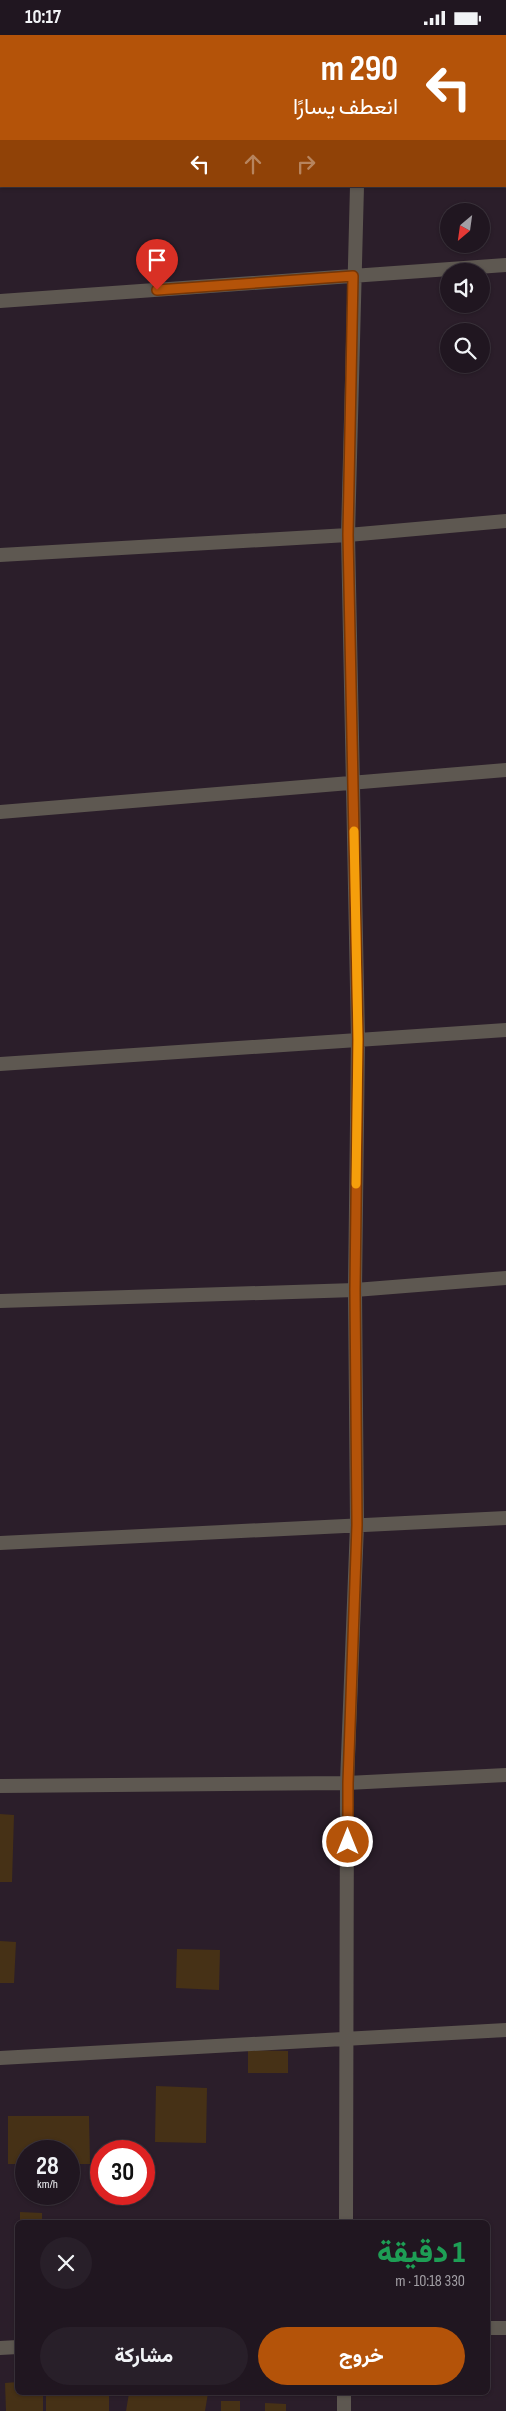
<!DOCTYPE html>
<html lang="ar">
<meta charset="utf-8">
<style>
body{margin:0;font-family:"Sofia Sans Condensed",Vazirmatn,sans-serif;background:#281f29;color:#f1f3f6;direction:rtl;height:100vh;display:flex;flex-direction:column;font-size:19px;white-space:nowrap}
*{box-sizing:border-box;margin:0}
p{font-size:16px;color:#a29fa5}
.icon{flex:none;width:28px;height:28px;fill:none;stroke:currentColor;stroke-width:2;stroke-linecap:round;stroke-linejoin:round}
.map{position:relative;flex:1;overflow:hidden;direction:ltr}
.side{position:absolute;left:15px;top:2185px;width:475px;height:175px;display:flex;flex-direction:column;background:#201620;border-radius:8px;box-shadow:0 1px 4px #0004,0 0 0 1px #3d353e;direction:rtl}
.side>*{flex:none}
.banner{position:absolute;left:0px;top:0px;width:506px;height:152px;box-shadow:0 1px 4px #0004,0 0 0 1px #3d353e;direction:rtl;background:#b45309;color:#fff;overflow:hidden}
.needle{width:32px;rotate:209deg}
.buttons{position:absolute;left:440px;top:168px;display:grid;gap:10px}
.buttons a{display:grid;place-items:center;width:50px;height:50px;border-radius:50%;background:#201620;box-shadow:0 1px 4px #0004,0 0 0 1px #3d353e;font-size:25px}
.speed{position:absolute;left:15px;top:2105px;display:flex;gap:10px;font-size:25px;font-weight:700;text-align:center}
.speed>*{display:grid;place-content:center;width:65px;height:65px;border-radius:50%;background:#201620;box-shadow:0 1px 4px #0004,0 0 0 1px #3d353e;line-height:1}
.speed small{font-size:12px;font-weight:400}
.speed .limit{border:8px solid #d22;background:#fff;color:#111}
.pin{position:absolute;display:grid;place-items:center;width:42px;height:42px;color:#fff;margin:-51px -21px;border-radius:50% 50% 50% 0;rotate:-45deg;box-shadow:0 0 5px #0007}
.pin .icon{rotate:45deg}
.me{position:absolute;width:55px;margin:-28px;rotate:0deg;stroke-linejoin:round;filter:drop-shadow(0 0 4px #0008)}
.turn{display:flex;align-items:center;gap:18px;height:105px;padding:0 25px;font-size:22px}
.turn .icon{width:65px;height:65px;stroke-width:2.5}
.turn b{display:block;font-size:35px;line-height:42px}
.lanes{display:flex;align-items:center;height:48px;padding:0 25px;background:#0003;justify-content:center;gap:25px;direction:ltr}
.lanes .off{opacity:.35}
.round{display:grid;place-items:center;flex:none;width:52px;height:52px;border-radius:26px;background:#281f29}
.summary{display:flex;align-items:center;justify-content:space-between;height:85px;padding:0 25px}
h1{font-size:30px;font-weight:800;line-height:38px;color:#1e9e55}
.button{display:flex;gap:10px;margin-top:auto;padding:10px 25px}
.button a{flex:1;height:58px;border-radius:30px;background:#b45309;color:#fff;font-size:20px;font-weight:800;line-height:58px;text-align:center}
.button a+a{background:#281f29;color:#f1f3f6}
.status{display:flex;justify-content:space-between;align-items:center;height:35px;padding:0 25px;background:#201620;direction:ltr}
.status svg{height:14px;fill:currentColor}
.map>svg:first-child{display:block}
</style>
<div class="status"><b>10:17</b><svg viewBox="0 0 49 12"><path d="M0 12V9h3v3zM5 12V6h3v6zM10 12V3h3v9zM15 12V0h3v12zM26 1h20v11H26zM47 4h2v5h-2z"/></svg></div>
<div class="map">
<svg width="506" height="2376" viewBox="0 0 506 2376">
<rect width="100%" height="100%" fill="#2b1e2a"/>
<path fill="#463116" d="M0,1779L14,1780L12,1847H0Z
M0,1906L16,1907L14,1948H0Z
M177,1914L220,1915L219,1955L176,1953Z
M248,2015L288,2016V2038H248Z
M156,2051L207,2053L206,2108L155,2107Z
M8,2081H89L90,2129H69V2116H26V2129H8Z
M20,2177L42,2178V2188H20Z
M18,2347V2358H43V2376H6L5,2348Z
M46,2358H109V2376H46Z
M129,2358H208L205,2376H126Z
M261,2358H287V2360Z
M221,2366H240V2376H221Z
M265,2368L286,2369V2376H265Z"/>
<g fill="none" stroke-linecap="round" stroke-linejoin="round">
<path stroke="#5e5851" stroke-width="14" d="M353,1L376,0
M0,21L1,20
M0,266L506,230
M0,520L348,500L506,486
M0,777L506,735
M0,1029L506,995
M0,1266L355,1255L506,1243
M0,1508L506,1483
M0,1751L347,1748L506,1740
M0,2023L506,1995
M346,2188L347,1748L357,1490L355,1255L358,1004L348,500L357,151
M488,2293H506
M0,2313L18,2312
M344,2376V2358"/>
</g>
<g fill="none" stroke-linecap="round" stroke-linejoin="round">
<defs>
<path id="route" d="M157,255L353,241L348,500L358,1004L355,1255L357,1490L348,1748V1807"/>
</defs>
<use href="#route" stroke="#753606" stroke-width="12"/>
<use href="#route" stroke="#b45309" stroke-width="9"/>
<path stroke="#f59e0b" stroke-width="9" d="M354,796L358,1004L356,1149"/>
</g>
</svg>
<div class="buttons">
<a><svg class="needle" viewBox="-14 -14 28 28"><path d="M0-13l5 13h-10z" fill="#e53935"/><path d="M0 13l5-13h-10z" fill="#a29fa5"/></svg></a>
<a><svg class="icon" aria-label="sound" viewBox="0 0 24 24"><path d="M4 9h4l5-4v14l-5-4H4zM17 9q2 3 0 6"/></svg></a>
<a><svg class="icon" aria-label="search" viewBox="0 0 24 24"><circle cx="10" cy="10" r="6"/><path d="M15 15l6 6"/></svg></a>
</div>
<div class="speed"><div>28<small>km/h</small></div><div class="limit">30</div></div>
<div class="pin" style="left:157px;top:255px;background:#d93025"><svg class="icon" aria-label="arrive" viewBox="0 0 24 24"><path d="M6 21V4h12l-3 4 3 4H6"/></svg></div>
<svg class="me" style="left:348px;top:1807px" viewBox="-20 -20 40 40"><circle r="17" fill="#b45309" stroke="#fff" stroke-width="3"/><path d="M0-11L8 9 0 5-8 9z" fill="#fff"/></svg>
<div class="banner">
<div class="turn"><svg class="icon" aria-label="left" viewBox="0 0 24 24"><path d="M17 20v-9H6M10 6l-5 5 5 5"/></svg><div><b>290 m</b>انعطف يسارًا</div></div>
<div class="lanes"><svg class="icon" aria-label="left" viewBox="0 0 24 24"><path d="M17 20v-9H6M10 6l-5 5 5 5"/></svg><svg class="icon off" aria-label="ahead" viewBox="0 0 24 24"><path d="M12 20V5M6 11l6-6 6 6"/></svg><svg class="icon off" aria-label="right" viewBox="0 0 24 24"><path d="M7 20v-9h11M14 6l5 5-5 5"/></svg></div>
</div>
<section class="side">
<div class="summary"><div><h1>1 دقيقة</h1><p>330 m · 10:18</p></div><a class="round"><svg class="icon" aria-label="close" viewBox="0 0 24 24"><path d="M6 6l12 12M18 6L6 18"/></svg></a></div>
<div class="button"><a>خروج</a><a>مشاركة</a></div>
</section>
</div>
